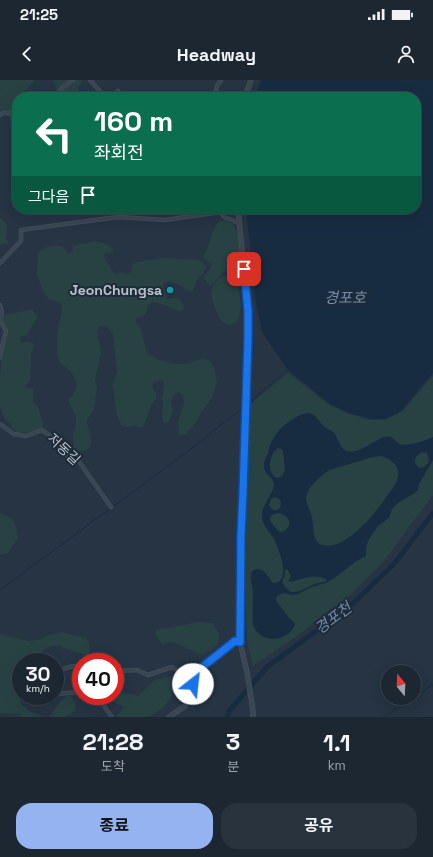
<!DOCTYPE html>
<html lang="ko">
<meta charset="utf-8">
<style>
body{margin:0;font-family:"Space Grotesk","Noto Sans KR",sans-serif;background:#29333e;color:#f1f3f6;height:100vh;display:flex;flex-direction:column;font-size:15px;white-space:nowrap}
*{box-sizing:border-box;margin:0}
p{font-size:13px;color:#a0a5ac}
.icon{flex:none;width:22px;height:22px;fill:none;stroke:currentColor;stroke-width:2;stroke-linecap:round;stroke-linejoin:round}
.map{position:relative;height:637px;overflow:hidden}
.details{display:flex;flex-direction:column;background:#1c2732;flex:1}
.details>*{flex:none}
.hud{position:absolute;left:12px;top:12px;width:409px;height:122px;border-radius:16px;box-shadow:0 4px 16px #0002,0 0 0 1px #3a444d;background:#0b6e4f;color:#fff;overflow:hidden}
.needle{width:26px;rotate:342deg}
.controls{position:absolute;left:381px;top:585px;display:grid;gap:8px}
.controls a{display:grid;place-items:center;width:40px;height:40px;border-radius:50%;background:#1c2732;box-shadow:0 4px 16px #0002,0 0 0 1px #3a444d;font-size:20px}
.speed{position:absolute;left:12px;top:573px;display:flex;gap:8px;font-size:20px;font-weight:700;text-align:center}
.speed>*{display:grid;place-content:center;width:52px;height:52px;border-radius:50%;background:#1c2732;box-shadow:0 4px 16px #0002,0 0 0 1px #3a444d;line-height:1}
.speed small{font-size:10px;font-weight:400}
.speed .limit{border:6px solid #d22;background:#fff;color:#111}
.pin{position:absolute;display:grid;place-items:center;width:34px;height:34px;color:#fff;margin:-17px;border-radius:8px;box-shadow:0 2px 6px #0006}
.me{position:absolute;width:44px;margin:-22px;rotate:29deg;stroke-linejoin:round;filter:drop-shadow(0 0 3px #0008)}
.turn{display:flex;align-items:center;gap:14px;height:84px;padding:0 16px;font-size:18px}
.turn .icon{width:52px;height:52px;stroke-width:2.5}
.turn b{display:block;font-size:28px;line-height:34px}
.then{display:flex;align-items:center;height:38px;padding:0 16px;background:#0003;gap:8px;font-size:15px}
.eta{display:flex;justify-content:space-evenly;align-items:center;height:68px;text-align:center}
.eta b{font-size:24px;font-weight:700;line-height:28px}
.primary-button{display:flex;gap:8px;margin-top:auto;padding:8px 16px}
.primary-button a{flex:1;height:46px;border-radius:16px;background:#95b2f1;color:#111;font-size:16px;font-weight:700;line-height:46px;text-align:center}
.primary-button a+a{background:#29333e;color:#f1f3f6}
.status{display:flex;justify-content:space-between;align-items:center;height:28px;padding:0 20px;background:#1c2732;direction:ltr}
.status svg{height:11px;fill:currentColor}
header{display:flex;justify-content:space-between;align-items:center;height:52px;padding:0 16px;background:#1c2732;font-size:18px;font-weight:700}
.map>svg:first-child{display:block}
</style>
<div class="status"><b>21:25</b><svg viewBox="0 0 49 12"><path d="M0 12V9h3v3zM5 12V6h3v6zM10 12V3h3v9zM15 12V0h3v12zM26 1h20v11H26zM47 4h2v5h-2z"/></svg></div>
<header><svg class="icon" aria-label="back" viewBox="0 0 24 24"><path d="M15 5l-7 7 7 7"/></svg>Headway<svg class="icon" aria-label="person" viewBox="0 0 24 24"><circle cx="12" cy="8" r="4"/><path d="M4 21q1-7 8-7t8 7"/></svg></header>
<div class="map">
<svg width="433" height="637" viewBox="0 0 433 637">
<rect width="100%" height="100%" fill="#263443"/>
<path fill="#284244" d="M0,0H35L29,7L15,19L17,24V65L9,37L0,33Z
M53,0H83L78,8L82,17H59Z
M0,138L7,144V150L6,159L9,163L0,165Z
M220,140C223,141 229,141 232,144C242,152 241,189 242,202L236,194L229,195L225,191L210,206L203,197L212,186L203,177L209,164L214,148Z
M95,161C104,163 108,163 114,171L111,173H106L104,176L111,189L115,194L122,192L128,194L131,192L132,185L137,182L161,178L198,180L207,186L206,189L197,200L192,212L188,211L182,206L169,201L163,204V208L167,219L176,218L180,219L184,228L182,231L174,230L167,226L153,222L148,225L146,234L136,238V242L141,249L147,274C157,280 176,286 188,283C193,282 198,280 203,278L211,282L214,287L217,302L212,318L205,327L193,346L186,354L179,356L178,342L184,323L183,315L179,312L173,315L171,322L173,330L168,343H164L162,336L163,323L162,320L164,304L162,300L154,302L152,306L156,313V319L152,324L143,347L139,348L136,345L129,347L122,346L118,338L116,331L113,304L117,292L114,262L113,254L107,247L100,246L97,250L101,272L95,300L97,307L94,330L86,341C89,349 97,368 84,371C80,372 78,371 74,368L73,356L76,343V337L70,324L69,319C72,316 75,312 76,308C79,301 72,292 66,288C63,285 59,283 58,279C56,274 57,254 58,248C59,240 63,233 62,224L58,222L49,219L44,213L37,195L38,172C47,166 63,161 68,174L72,173L73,167L79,164Z
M225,195L234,197L238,199L239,203V213L241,224L239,237L237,242C224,250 219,238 215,228C213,222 210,216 212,209C214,203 219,198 225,195Z
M31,229L33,230L37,238L27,255L20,257V260L22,263L27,261L33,263L34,266L31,275L30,301L25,306L29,308H33V322L38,327L43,343V347L34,352L18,353L13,349L11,345L5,339L0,327V298L2,272L8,252L3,241V235L15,233Z
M288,293L328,324L347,333L369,340H383L403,331L433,296V415L384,481L350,515L319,538L300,554L253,586L247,561L244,480L250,324Z
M0,432L12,439L16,447L18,458L8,473L0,474Z
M199,542L213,543L219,554L218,565L203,575L172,562L162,564L156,555V550Z
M62,552L86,558L89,563L90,571L87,575C77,571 67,571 59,565C45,567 42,569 38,582H21V612L20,623C27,630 36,635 45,637H22L19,634L0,633V554L28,561L38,560L47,556Z
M172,596L181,603L164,627L149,637H116L124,627L109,620L106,616H115V611L138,616L154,600Z
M68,615L72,617L75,624V631L65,637H49L60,622Z"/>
<path fill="#182c41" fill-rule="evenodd" d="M261,0H433V293L400,332L386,339H371L352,334L331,325L288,290L262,252L256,222L246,129H416V17H255Z
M307,333C317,333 318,342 325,347C329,350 333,351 335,354C338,359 340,367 345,370C355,377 374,360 385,357C393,355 394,361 400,364C407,367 427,360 433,357V380L419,404L418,410L415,413L398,423L392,429L389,438L378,446L369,459L366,467V476L355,482L333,499L326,503L312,507L298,514L292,515L284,513L277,516L276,519L277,522L289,538L294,542L295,545C287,563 260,564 253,545C252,535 253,524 253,514C253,507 250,501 251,495C251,493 252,491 254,490C262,485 269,498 273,503C293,503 278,468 274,459C270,451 262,446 262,437C261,426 271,417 274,406C275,398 265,395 264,388C263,383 266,377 268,373C269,368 270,363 273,359C280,347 293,336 307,333ZM278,368L281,369L283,371L285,390L282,396L277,398C266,393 269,374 278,368ZM422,372L427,373L429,380C428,385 424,388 419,388C412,383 415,375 422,372ZM380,376C391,378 402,387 397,400C396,405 392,409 389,413C377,431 362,450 343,461C337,465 329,467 322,465C312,462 314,446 312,438C311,429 304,424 307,414C309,406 322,395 329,390L373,377ZM275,417L279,419L281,422L280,428L277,430H273L269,425L271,419ZM278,433C291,435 294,448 281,452C277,451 277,449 274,446C267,439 269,435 278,433ZM287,489L291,496L288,501L290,502C303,499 313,493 326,499L327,500C324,503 321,502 317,503C308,506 301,513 291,512L285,507L282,502L285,495V490Z"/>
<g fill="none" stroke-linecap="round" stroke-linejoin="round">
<path stroke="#182c41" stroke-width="1" d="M284,294L288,290
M248,324L282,295
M0,510L191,369L244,327
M414,617L433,605
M384,637L413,618"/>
<path stroke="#182c41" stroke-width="5" d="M227,637L230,630L267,587L350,526L394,484L433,433"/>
<defs>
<path id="minor" d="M90,0L105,17
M56,17L62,8L73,0
M111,17L118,11
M214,17L217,6L221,0
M0,35L4,33H17
M219,129L224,137L239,143
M0,183L21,161V150L118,137L165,140L220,132
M0,225L2,233L0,240L6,251L1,271L0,278
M0,344L14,354L26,356L42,350L56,360L66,375L75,376L111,427
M91,582L101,577L105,582
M115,591L137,590L148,595L172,587L194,602
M55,599L57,598L60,590L73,586L81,587
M55,614L81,612
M98,616L100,618L106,629L112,637"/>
<path id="tertiary" d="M245,17L251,0
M238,129L248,231L249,259L243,413L241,455L240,562L247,592L253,631V637
M169,637L185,626L193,603L201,588L235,561L240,562"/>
</defs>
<use href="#minor" stroke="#444f5b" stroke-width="4.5"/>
<use href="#tertiary" stroke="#444f5b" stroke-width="5.5"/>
<use href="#minor" stroke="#3a4652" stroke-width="3"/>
<use href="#tertiary" stroke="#3a4652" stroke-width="4"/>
</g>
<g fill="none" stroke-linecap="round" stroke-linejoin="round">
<defs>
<path id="route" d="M193,604L201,588L235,561L240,562L241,455L243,413L248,259V231L244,189"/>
</defs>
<use href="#route" stroke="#114b97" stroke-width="10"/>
<use href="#route" stroke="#1a73e8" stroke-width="7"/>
</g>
<circle fill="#0f9aa8" stroke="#1f2b38" stroke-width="1.5" cx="170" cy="210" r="4"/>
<g text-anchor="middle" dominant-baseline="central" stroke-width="4" stroke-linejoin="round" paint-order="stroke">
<g font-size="14" font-weight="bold" fill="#b7c1cc" stroke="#1f2b38" text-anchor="end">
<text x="162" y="210">JeonChungsa</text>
</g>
<g font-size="14" fill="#b7c1cc" stroke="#1f2b38">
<text transform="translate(64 369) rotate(43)">저동길</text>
</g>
<g font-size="15" font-style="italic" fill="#6f8eac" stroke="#1f2b38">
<text x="345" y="217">경포호</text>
<text transform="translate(333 538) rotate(-37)">경포천</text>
</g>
</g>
</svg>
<div class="controls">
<a><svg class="needle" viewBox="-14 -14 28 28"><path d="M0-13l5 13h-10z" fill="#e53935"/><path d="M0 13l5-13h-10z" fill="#a0a5ac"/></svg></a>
</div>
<div class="speed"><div>30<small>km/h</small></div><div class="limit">40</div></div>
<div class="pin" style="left:244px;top:189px;background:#d93025"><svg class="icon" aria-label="arrive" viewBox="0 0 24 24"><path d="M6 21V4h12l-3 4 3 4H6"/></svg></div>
<svg class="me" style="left:193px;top:604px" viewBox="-20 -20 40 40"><circle r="19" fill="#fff"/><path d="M0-13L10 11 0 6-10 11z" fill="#1a73e8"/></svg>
<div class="hud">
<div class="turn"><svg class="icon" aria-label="left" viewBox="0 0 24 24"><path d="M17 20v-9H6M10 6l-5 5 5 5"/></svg><div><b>160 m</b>좌회전</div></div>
<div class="then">그다음<svg class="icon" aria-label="arrive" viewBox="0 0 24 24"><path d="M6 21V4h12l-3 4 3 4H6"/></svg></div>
</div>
</div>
<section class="details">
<div class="eta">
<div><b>21:28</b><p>도착</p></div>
<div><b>3</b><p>분</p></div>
<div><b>1.1</b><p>km</p></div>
</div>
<div class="primary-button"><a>종료</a><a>공유</a></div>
</section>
